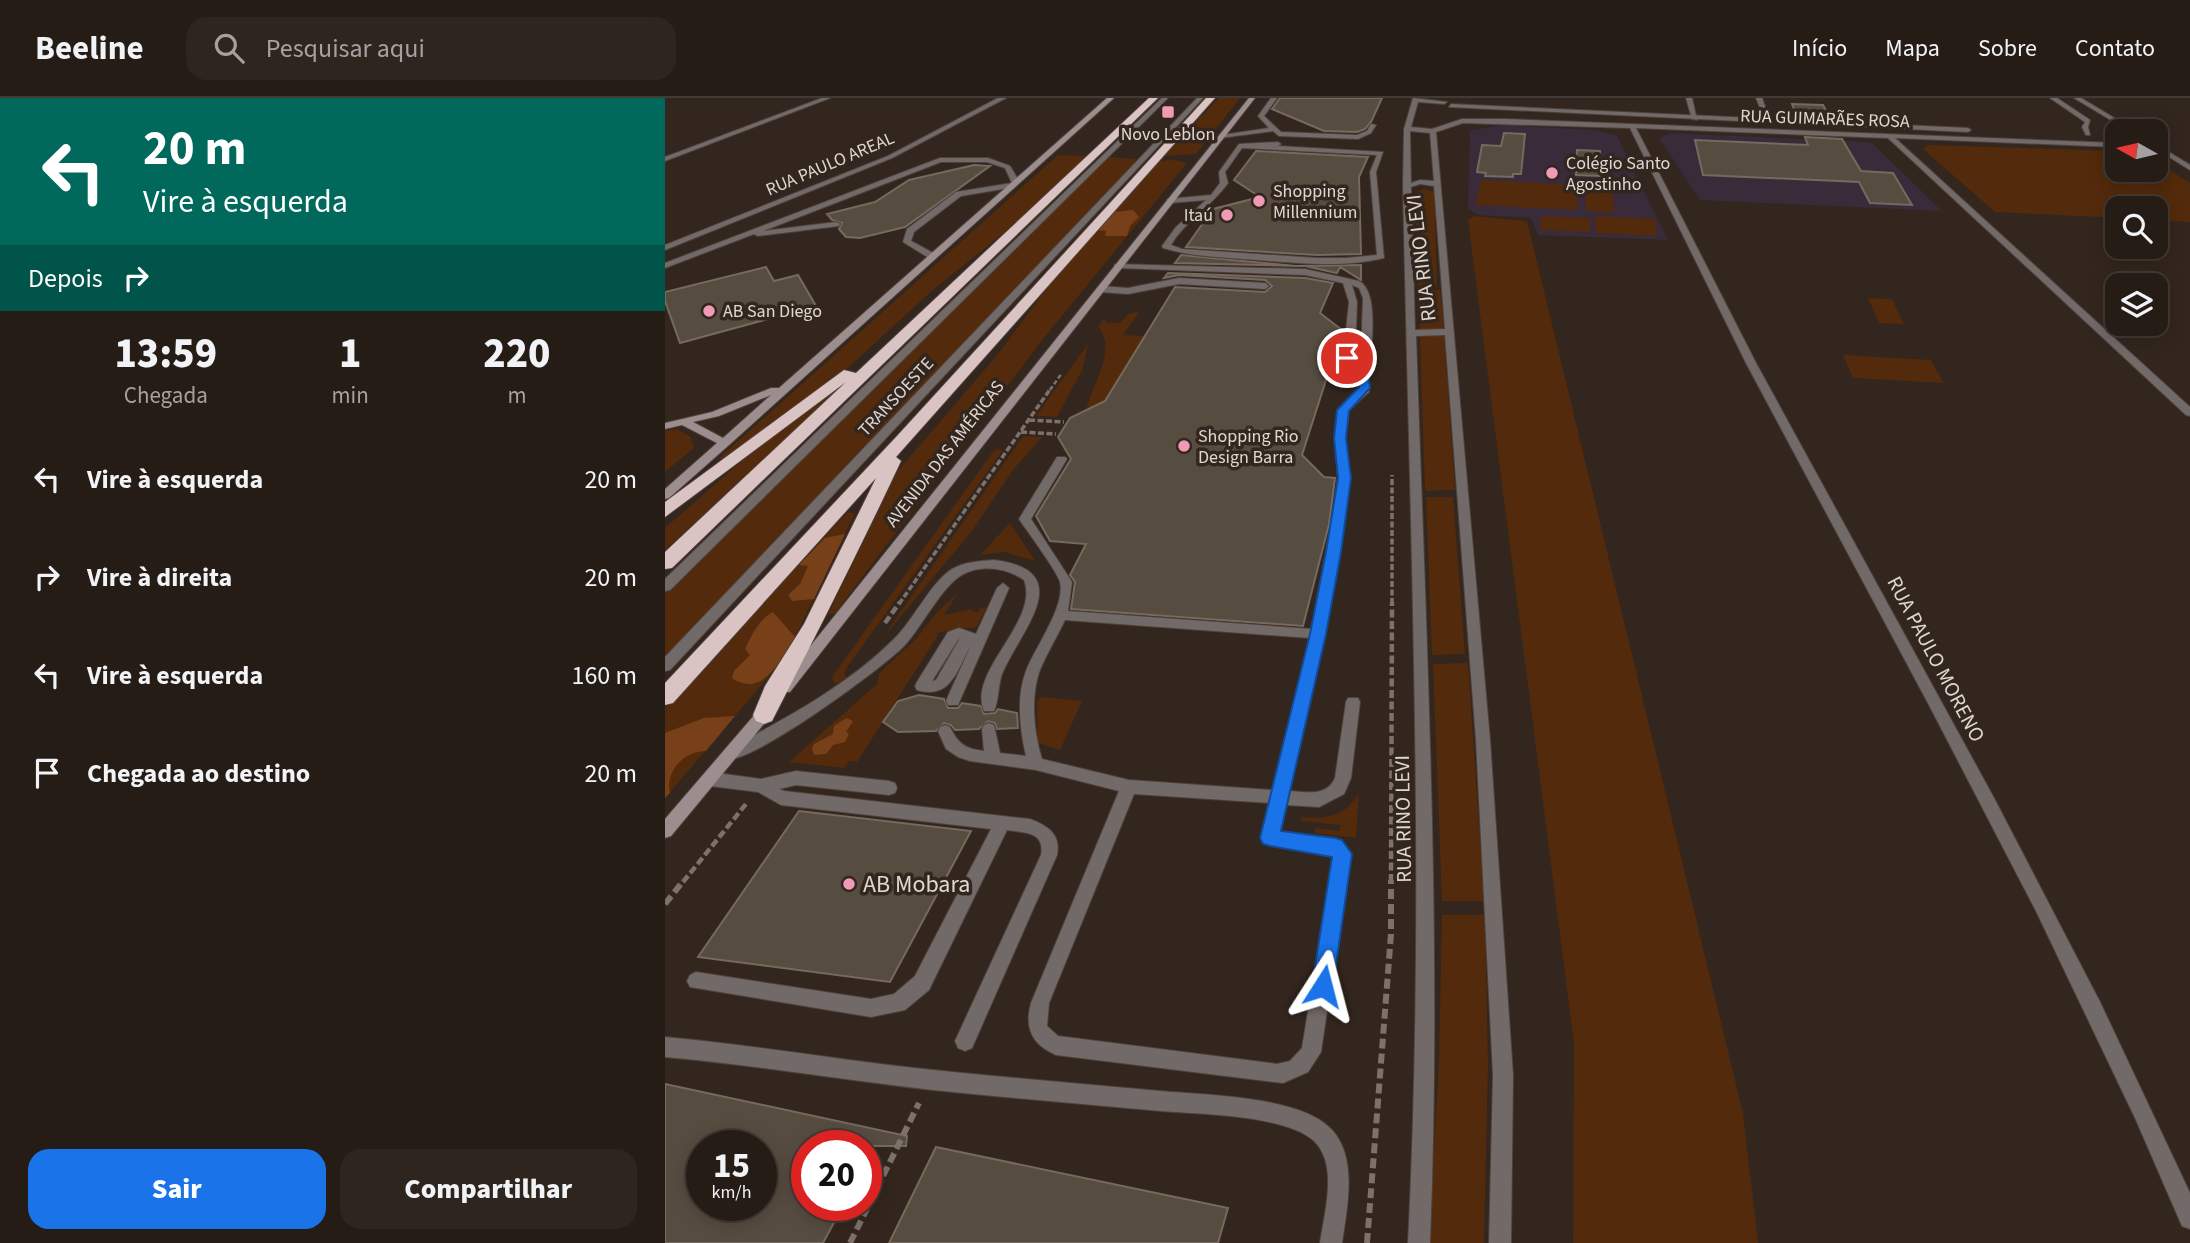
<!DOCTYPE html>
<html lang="pt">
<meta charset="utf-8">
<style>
body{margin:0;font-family:"Source Sans 3",sans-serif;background:#2e251f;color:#f1f3f6;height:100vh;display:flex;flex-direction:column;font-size:26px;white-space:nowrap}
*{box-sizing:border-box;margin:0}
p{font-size:23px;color:#a4a1a1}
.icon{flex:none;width:38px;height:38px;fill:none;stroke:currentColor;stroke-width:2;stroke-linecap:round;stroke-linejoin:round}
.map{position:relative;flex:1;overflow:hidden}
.panel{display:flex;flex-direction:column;background:#261c16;width:665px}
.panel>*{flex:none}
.banner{background:#00695c;color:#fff;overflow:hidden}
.needle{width:46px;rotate:278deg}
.controls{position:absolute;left:1440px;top:21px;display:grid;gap:14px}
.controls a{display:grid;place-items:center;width:63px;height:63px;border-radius:14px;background:#261c16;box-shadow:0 4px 18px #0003,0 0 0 2px #423a35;font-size:35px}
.speed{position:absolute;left:21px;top:1032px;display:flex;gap:14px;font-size:35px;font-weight:700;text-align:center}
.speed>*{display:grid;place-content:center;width:91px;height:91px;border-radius:50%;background:#261c16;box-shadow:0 4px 18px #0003,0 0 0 2px #423a35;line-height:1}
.speed small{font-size:18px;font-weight:400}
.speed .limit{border:10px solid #d22;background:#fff;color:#111}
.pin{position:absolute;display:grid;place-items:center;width:60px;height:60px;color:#fff;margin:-30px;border:4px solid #fff;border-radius:50%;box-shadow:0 2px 7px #0007}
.me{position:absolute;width:77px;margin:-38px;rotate:9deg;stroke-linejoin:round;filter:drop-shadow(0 0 5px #0008)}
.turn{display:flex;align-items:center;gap:24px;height:147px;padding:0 28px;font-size:32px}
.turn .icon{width:91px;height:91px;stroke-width:2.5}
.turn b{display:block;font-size:49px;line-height:60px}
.then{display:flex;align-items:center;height:66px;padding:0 28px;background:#0003;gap:14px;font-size:26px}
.eta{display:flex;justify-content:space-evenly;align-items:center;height:119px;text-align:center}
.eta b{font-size:42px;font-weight:800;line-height:49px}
.button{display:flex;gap:14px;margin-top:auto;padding:14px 28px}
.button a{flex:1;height:80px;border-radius:21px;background:#1a73e8;color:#fff;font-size:28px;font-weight:800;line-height:80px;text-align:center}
.button a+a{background:#2e251f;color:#f1f3f6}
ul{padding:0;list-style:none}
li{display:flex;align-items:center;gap:21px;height:98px;padding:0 28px}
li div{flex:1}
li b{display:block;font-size:26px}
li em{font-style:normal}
header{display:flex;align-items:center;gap:42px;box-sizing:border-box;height:98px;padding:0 35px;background:#261c16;border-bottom:2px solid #423a35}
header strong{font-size:33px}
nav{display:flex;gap:38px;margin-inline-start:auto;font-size:24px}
.search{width:490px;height:63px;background:#2e251f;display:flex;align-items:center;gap:18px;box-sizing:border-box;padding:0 24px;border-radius:21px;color:#a4a1a1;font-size:26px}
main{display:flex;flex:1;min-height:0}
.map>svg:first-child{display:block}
</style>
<header>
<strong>Beeline</strong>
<div class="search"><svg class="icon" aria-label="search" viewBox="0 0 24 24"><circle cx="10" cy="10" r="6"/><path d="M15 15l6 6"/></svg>Pesquisar aqui</div>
<nav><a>Início</a><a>Mapa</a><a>Sobre</a><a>Contato</a></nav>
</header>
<main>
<section class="panel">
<div class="banner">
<div class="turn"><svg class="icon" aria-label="left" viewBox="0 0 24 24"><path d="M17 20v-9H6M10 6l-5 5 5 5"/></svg><div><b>20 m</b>Vire à esquerda</div></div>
<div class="then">Depois<svg class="icon" aria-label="right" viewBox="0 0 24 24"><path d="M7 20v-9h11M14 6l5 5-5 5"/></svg></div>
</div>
<div class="eta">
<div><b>13:59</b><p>Chegada</p></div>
<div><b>1</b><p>min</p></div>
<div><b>220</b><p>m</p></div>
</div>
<ul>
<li><svg class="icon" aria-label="left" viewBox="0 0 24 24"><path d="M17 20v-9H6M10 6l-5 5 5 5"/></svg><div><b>Vire à esquerda</b></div><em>20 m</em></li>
<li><svg class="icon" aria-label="right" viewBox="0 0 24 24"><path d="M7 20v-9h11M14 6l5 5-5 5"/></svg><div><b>Vire à direita</b></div><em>20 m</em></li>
<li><svg class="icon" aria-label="left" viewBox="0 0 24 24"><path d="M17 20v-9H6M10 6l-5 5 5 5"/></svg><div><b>Vire à esquerda</b></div><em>160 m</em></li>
<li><svg class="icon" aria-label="arrive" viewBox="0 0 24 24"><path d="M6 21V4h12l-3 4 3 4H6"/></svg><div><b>Chegada ao destino</b></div><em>20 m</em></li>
</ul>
<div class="button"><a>Sair</a><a>Compartilhar</a></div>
</section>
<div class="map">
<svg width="1525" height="1145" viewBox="0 0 1525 1145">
<rect width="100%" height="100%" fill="#33261e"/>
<path fill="#392b39" d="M834,27L930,32L952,38L1003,142L873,137L866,120L813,117L803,111L805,33Z
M1006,35L1202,44L1208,46L1277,113L1035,102L994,40Z"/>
<path fill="#532a0b" d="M554,0H575L531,56L499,58Z
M1264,47L1452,53V72H1491V63L1525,85V124L1491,122V110H1452V120L1330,114L1258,51Z
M393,57L422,58L345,130L269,191L185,268L57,361H53Z
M442,59L473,61L0,561V494Z
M509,62L522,65L378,241L170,515L163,517L232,374L333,256L386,185L494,63Z
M816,82L913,87L912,112L810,107Z
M920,89L947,90L949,114L921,113Z
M758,91L769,94L772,189L753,187L750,96Z
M809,118L862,123L1078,1015L1093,1145H908L909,945L803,122Z
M876,118L925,120V134L875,132Z
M930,118L990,121L992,138L931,135Z
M775,192L779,230L767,233L755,232V193Z
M1203,200L1227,201L1239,226L1214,225Z
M475,213L458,237L479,238L440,303L421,313C427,285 453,254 433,228L439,221L443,225H455L463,216Z
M779,237L790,392L760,393L755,239Z
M423,246L418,270L392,319L371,318Z
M1178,257L1266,262L1279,285L1188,280Z
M164,295L168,296L0,452V430L85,356Z
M12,331L26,339L29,350L0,374V333Z
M358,338L377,339L348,372L307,433L216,542Z
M330,351L338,352L183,568L179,575L183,581L170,586L167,580L172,572Z
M761,399H788L800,556L767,557Z
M183,414L190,415L130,539L110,571L0,700V610Z
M345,425L370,463L339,454L315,457Z
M293,495L279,517L308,511L307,513L313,514L316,509L321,510L311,530H292L270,536H274L192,664L184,663L179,670L124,664L212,586L214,575L252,540L271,515Z
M803,565L819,803H777L768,566Z
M376,599L417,603L395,652L373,645L372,603Z
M694,694L691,740L649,735L651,730L674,733L676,727L636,723L637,719C661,722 682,718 694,694Z
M777,817H820L823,966L819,1145H764L774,964Z"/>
<path fill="#784018" d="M468,112L474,119L465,128L462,138H440L441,133L433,132L449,114Z
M180,436L149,501L127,503L123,497L135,486L143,468L134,467L160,440Z
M108,514L130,539C116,561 98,601 67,580L69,573L85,557L80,551C86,538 94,521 108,514Z
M70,618L41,653C20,653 0,672 5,695L0,700V635L39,620Z
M181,620L188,623L181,634L184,636L180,644L168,647L161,656L149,657L147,651L149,646L168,636L169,628Z"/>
<path fill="#574c40" stroke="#756a5d" stroke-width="2" fill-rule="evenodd" d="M615,0H717L706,24L700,31L692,34L659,33L607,11Z
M1127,6L1158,7L1166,21L1132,19Z
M839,35L860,36L856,76H848V79L820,78L821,75L812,74L817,47L836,48Z
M1140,39L1177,41L1196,73L1228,75L1247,107L1205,105L1194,84L1038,77L1030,42L1143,47Z
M912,52L935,53V78L911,77Z
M591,53L703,59L694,79L696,156L652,157L521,149L548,111L595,99L569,82Z
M309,67L325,68L240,129L195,140L181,139L174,131L177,125L167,122L162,116L210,104L244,82Z
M516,157L631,168L696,167V182L675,169L672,175L640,168L510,165Z
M101,169L109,183L133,177L151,208L15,245L0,203V194Z
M503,175L640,180L668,185L655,215L677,232L637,357L659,379L670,380L664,426L638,528L406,511L410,484L405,477L421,446L385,443L371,418L406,361L393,339L405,320L440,303L510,189L600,194L607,188L600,182L514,177L499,180Z
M254,597L279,601L283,610H293L297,605L316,608L319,616L330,615L333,611L352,615L353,630L332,631L330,625L323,623L314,631L290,632L286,627L279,625L271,633L233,634L218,624L233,603Z
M134,713L306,733L225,884L33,859Z
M0,986L242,1038L241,1048H142V1108H178L158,1145H0ZM37,1048H96V1108H37Z
M271,1049L563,1110L553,1145H224Z"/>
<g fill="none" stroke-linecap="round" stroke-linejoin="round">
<defs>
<path id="lane" d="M497,0H503L5,492L0,493V481Z
M532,0H538L5,572L0,573V559Z
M606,0H612L599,18L616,34L692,37L702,33L706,26L711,27L706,35L693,41L614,38L608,33L555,40L557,37L604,30L593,18Z
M1021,0H1027L1032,22L1027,21Z
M1091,0H1097L1106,25L1101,24Z
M613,44L616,46L613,48L718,54L711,74L719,160C674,171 624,164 578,161C551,159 524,158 498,150L497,148L511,129L541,102L505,105H502V101L546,97L555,85L554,74L574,46ZM577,50L712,57L705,74L712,157L681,160H652L517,151L506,147C521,122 547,108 563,85L560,74Z
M275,60H323L345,68L354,83L347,85L340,70L322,64H276L98,133L171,124L175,126L174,128L93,138L89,136L0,170V165Z
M347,85L350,89L296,98L249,134L246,143L270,156V160H264L238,144L242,131L291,94Z
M450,166L640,171L694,183C714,194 706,244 706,265L701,268L698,267L696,263L684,264L680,273L683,277L695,278L697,270H703L704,294L683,313L680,340L685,380L675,454L660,536L624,693C641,694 662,699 670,680L681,604L683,600H693L695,604L686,680L679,696L654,709L621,707L615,734L670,741L676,743L685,756L656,954L643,974L618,985L391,957C367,947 359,930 366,905L454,693L371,672L305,663L293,659L281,651L273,633L275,629L280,627L285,629C293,646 301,651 319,653L317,631L319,627L324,625L329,627L335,655L361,658C355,632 351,599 361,573C369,551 401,508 395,484C392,473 362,433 354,421L392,359H400L402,361L366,421L407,484L403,513L647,531L663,454L673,380L670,340L673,312L694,293V284L677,281L670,273L677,259L696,257L698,200L694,190L687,187L692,204L691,232L686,235L681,232L684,204L678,185L640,177L453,170L449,168ZM400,522L645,540L608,692L464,682L377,661C369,635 365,599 375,572C382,555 392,539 400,522ZM469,696L605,705L597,740L599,745L666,755L668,758L637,950L625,963L612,966L393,938L382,928L384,905Z
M514,180L600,185L604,188L600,191L514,186L463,196L435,194L431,191L435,188L463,190Z
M329,462C415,473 355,533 337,576C333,588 334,602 329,613H319C302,573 375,524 359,482C342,470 316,466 297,477C276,489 257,529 239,548C219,569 83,669 60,661L57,657L60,653C119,621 181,589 229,541C248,523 266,484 287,471C299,464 315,463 329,462Z
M338,485L344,490L293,607H283L281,603L306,547C292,572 286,602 252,592L250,588L252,584L283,534L294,530L311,536L332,490ZM295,540L271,582L267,583L293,542Z
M131,673L224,683L230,685L232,690L230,695L224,697L131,687L114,691L119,693L365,721C383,728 396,736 392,757L307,950L300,953L293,950L290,943L376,757C380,733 360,735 342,732L264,892L240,912L206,919L25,889L22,883L25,877L31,874L206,901L229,896L250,878L326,731L116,707L93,694L45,688L40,686L37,681L40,676L45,674L96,681Z
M0,939C90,947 179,963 268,972C344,980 419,986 495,993C539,997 631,998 664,1029C694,1057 682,1109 677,1145H655C659,1116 674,1067 649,1043C622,1017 533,1016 495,1013C420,1006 344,1000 268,992C179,982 90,967 0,959Z"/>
<path id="street" d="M157,0H165L0,63V59Z
M333,0H341L227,60L0,152V147L223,58Z
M748,0L782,4L779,6L753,4L746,29L767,31L797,21H840L1452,45V49L1230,40L1525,309V318L1521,317L1223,40L971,30L1091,265L1329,700L1435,904L1525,1095V1131L1517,1128L1471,1022L1371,813L1264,607L1081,265L965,30L798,25L771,34L825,642L848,977L846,1145H824L828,977L811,642L780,237L751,238C761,540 777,843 765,1145H743C761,793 745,440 738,88L739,31ZM745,33L765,35L769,83L755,82L746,85ZM755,86L769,88L780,231L750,232L746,89Z
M1385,0H1392L1425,22L1423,29L1425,37H1421L1417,29L1420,24Z
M1409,0H1416L1471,33H1464Z
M786,6L1303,30L1306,32L1303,34L784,9Z
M1491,46L1525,67V72L1491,51Z"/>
<path id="secondary" d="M442,0H449L64,347L4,400L0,401V391L52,345L17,327L0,331V325L47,314L106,290H114ZM106,297L58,340L28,324L54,318Z
M584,0H590L125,594H115L113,590L115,586Z
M103,605L108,607L110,611L108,615L6,738L0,740V721L98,607Z"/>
<path id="highway" d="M484,0H493L7,470L0,471V454L181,284L0,419V404L179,272L191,275Z
M541,0H550L231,359L236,363C195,451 151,537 107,623L99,626L91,623L88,617L100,588L139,526L211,380L8,605L0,607V585L232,338Z"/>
</defs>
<use href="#lane" stroke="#4f423b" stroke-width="2"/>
<use href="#street" stroke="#4f423b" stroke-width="2"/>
<use href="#secondary" stroke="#4f423b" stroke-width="2"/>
<use href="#highway" stroke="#4f423b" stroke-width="2"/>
<path stroke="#7d716b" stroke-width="2.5" stroke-dasharray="4.5 2.5" stroke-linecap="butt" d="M385,292L397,275"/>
<path stroke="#7d716b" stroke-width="3.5" stroke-dasharray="6 2.5" stroke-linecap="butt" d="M364,322L399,324
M356,334L391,336
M234,506L386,290
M727,506V377"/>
<path stroke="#7d716b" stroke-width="4.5" stroke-dasharray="8 3.5" stroke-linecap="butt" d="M220,525L235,504
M18,784L81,706
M726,784L727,504"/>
<path stroke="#7d716b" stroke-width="6" stroke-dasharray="10 5" stroke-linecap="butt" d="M0,806L19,782
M185,1145L254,1005
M702,1145L726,836V782"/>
<use href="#lane" fill="#726a69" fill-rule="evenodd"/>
<use href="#street" fill="#726a69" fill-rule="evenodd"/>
<use href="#secondary" fill="#9c8e8e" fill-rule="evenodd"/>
<use href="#highway" fill="#d9c3c3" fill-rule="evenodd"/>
</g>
<path fill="#1a73e8" stroke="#114b97" stroke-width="2" d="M682,256L687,260L682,273L704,280L705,290L684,313L681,340L686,380L676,454L661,536L616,733L670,740L677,742L687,756L668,888L665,895L658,898L650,895L647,888L667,759L605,748L598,746L595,740L645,536L661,454L673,380L669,340L672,312L694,289V284L670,275L676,260Z"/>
<g fill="#f09ab6" stroke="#33261e" stroke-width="2.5">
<rect x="496" y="7" width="14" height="14" rx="3.5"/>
<circle cx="887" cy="75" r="7"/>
<circle cx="594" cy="103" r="7"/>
<circle cx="562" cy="117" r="7"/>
<circle cx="44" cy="213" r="7"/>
<circle cx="519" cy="348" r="7"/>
<circle cx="184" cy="786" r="7"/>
</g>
<g text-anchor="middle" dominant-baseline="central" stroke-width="7" stroke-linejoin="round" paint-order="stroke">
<g font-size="18" fill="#e0d7d2" stroke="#33261e">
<text transform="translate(1160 21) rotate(2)">RUA GUIMARÃES ROSA</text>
<text transform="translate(165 66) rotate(-23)">RUA PAULO AREAL</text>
<text transform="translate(231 299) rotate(-47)">TRANSOESTE</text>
<text transform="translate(280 356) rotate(-52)">AVENIDA DAS AMÉRICAS</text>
</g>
<g font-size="18" fill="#e0d7d2" stroke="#33261e" text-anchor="start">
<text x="503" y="36" text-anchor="middle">Novo Leblon</text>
<text x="901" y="65">Colégio Santo<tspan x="901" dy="21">Agostinho</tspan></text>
<text x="608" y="93">Shopping<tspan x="608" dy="21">Millennium</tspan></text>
<text x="548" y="117" text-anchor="end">Itaú</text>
<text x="58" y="213">AB San Diego</text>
<text x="533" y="338">Shopping Rio<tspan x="533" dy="21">Design Barra</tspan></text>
</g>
<g font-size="21" fill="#e0d7d2" stroke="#33261e">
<text transform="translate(756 160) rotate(-97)">RUA RINO LEVI</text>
<text transform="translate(1271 561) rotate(62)">RUA PAULO MORENO</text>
<text transform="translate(738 721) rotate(-91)">RUA RINO LEVI</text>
</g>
<g font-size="24" fill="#e0d7d2" stroke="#33261e" text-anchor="start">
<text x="198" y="786">AB Mobara</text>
</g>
</g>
</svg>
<div class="controls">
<a><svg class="needle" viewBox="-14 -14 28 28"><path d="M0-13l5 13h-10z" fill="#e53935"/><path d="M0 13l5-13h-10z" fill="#a4a1a1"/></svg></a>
<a><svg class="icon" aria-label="search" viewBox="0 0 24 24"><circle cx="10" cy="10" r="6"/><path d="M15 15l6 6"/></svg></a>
<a><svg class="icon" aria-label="layers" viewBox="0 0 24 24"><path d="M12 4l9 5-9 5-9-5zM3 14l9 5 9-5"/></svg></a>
</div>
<div class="speed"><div>15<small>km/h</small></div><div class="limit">20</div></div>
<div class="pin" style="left:682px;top:260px;background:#d93025"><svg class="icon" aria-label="arrive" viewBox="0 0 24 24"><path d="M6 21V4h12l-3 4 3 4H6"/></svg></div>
<svg class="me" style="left:658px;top:888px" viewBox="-20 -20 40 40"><path d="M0-17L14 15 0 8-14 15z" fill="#1a73e8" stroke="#fff" stroke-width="4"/></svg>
</div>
</main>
